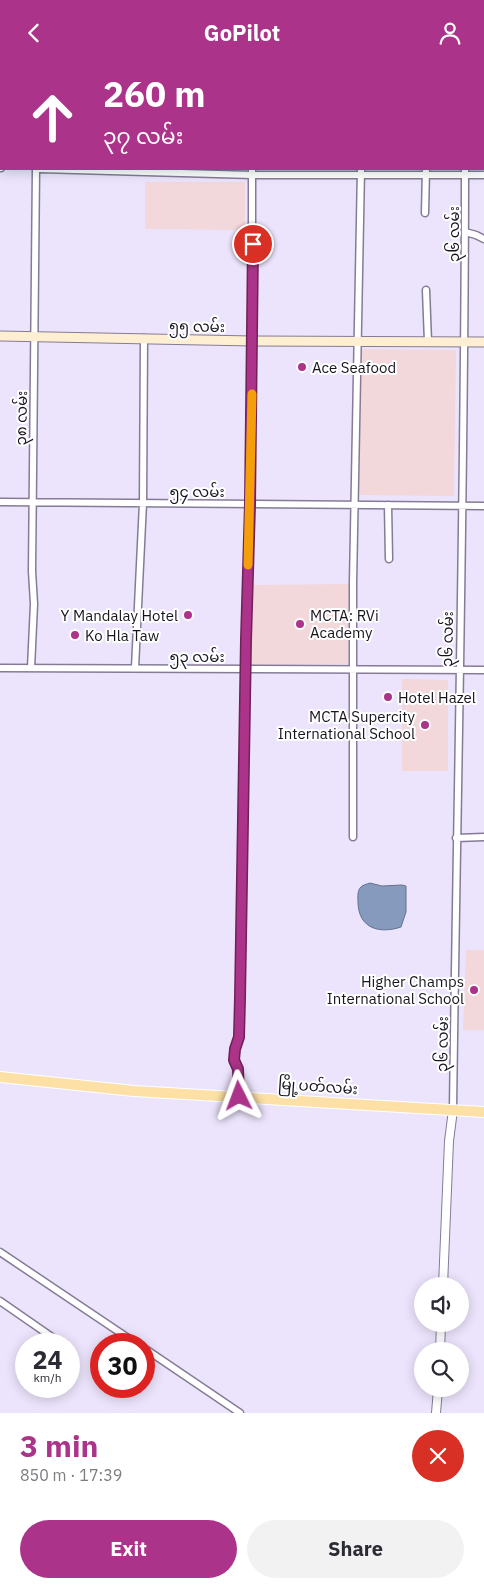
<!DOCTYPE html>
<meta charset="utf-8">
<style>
body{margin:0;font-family:"IBM Plex Sans","Noto Sans Myanmar",sans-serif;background:#f2f2f3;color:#2b2b33;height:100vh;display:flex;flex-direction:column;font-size:19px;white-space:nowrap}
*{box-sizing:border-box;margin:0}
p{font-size:16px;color:#7c7c81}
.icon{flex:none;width:28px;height:28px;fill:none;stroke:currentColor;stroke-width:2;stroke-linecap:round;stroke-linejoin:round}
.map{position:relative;height:1348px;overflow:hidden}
.sheet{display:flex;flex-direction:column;background:#fff;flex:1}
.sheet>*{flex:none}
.banner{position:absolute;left:0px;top:0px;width:485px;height:105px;box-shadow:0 2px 12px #0003;background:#ab3389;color:#fff;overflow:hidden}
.fabs{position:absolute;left:414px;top:1212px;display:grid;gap:10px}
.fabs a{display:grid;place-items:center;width:55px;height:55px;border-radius:50%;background:#fff;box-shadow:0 2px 12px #0003;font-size:25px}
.speed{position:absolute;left:15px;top:1268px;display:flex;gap:10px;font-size:25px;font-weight:700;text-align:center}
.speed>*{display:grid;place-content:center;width:65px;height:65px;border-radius:50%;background:#fff;box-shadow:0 2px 12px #0003;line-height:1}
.speed small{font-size:12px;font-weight:400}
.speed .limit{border:8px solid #d22;background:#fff;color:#111}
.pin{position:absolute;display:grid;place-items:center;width:42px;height:42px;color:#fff;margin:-21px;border:2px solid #fff;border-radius:50%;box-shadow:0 1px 5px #0007}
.me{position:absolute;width:55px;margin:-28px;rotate:357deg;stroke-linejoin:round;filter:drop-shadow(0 0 4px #0008)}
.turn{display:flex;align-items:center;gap:18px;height:105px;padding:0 20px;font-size:22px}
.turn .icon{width:65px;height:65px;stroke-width:2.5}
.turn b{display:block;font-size:35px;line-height:42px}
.round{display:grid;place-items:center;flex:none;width:52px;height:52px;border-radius:26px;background:#f2f2f3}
.summary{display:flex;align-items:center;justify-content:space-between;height:85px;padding:0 20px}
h1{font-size:30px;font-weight:700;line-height:38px;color:#ab3389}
.primary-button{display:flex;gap:10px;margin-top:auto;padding:10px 20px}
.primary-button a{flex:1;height:58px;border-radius:30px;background:#ab3389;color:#fff;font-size:20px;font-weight:700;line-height:58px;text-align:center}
.primary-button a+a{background:#f2f2f3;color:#2b2b33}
header{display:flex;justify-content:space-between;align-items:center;height:65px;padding:0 20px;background:#ab3389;color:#fff;font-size:22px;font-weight:700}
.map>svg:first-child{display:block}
</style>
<header><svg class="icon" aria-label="back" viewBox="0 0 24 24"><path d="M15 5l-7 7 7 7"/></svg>GoPilot<svg class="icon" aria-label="person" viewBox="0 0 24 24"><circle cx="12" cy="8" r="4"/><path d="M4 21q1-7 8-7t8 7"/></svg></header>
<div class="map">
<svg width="484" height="1348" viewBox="0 0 484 1348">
<rect width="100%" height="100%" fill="#ece4fc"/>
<path fill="#f2d7db" d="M145,117H245V165L145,164Z
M359,284L456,285L454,431L357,430Z
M349,519L348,599L250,600L251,520Z
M402,614L448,615V706H402Z
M466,885H484V965H463Z"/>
<path fill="#859abc" stroke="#64728d" d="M370,818L382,821L402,820L406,821V847L401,862C380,869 359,864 358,838C358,834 357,827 360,823C362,820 367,819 370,818Z"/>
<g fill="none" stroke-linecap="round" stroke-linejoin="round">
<defs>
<path id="minor" d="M361,0V1
M39,1V0
M252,1V0
M394,1V0
M427,1V0
M465,1V0
M0,103H1
M40,104L252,110H484
M425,148L426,104
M465,167L476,170L484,174
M426,225L428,277
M0,437L484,441
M388,440L389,494
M0,603L484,605
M31,603L34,539L32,506L36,104
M135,603L143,438L144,273
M353,772V518L361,104
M456,773L484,772
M239,1031L238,1004L234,995L235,984L239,972L240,933L252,295V104
M453,1045C457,731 465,417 465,104
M0,1187L137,1279
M0,1236L62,1279
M144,1283L240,1348"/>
<path id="tertiary" d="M443,1221L449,1076L453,1045
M440,1286L441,1259
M436,1348L438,1324"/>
<path id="secondary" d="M0,271L252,276L484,277"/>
<path id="primary" d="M0,1012L134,1026L484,1047"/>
</defs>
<use href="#minor" stroke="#857b96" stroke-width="9"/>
<use href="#tertiary" stroke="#857b96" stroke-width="10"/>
<use href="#secondary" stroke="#857b96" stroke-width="11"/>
<use href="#primary" stroke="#fff" stroke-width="12"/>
<use href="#minor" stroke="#fff" stroke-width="6"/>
<use href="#tertiary" stroke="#fff" stroke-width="8"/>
<use href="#secondary" stroke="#feefd2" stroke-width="9"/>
<use href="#primary" stroke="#fce0a5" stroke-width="10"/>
</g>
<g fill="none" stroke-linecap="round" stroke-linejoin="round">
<defs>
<path id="route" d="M239,1031L238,1004L234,995L235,984L239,972L240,933L246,575L250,439L253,179"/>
</defs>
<use href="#route" stroke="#6f2159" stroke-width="12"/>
<use href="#route" stroke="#ab3389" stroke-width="9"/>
<path stroke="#f59e0b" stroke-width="9" d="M248,500L252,329"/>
</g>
<g fill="#ab3389" stroke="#fff" stroke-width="2">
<circle cx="302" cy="302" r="5"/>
<circle cx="188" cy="550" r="5"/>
<circle cx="300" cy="559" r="5"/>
<circle cx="75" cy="570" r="5"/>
<circle cx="388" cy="632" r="5"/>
<circle cx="425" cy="660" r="5"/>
<circle cx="474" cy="925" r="5"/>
</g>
<g text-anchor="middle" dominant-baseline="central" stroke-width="4" stroke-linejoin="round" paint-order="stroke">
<g font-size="15" fill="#17141e" stroke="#fff">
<text transform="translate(453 169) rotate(-90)">၃၆ လမ်း</text>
<text transform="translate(197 261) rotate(1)">၅၅ လမ်း</text>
<text transform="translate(21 353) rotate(-89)">၃၈ လမ်း</text>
<text x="197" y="426">၅၄ လမ်း</text>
<text transform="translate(447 574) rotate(-89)">၃၆ လမ်း</text>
<text x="197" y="591">၅၃ လမ်း</text>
<text transform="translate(442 979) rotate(-89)">၃၆ လမ်း</text>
<text transform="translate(318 1021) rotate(4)">မြို့ပတ်လမ်း</text>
</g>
<g font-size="15" fill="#17141e" stroke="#fff" text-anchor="start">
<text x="312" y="302">Ace Seafood</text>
<text x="178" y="550" text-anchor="end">Y Mandalay Hotel</text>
<text x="310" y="550">MCTA: RVi<tspan x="310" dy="17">Academy</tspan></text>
<text x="85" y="570">Ko Hla Taw</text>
<text x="398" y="632">Hotel Hazel</text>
<text x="415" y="651" text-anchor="end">MCTA Supercity<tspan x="415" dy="17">International School</tspan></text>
<text x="464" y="916" text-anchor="end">Higher Champs<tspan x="464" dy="17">International School</tspan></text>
</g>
</g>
</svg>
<div class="fabs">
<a><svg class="icon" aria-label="sound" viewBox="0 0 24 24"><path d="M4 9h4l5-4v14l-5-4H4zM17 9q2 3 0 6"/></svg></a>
<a><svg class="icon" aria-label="search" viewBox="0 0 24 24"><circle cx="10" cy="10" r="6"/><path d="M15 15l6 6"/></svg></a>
</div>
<div class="speed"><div>24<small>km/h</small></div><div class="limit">30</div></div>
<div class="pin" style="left:253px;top:179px;background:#d93025"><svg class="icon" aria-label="arrive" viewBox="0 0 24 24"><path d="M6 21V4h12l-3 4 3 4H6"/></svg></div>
<svg class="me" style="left:239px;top:1031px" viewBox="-20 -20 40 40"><path d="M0-17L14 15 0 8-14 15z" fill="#ab3389" stroke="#fff" stroke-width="4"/></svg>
<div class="banner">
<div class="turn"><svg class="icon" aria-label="ahead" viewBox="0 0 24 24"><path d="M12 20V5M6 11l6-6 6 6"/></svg><div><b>260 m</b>၃၇ လမ်း</div></div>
</div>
</div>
<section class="sheet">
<div class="summary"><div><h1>3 min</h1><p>850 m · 17:39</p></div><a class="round" style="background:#d93025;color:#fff"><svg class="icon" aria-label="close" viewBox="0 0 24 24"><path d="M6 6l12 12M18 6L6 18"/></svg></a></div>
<div class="primary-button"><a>Exit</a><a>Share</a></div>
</section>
